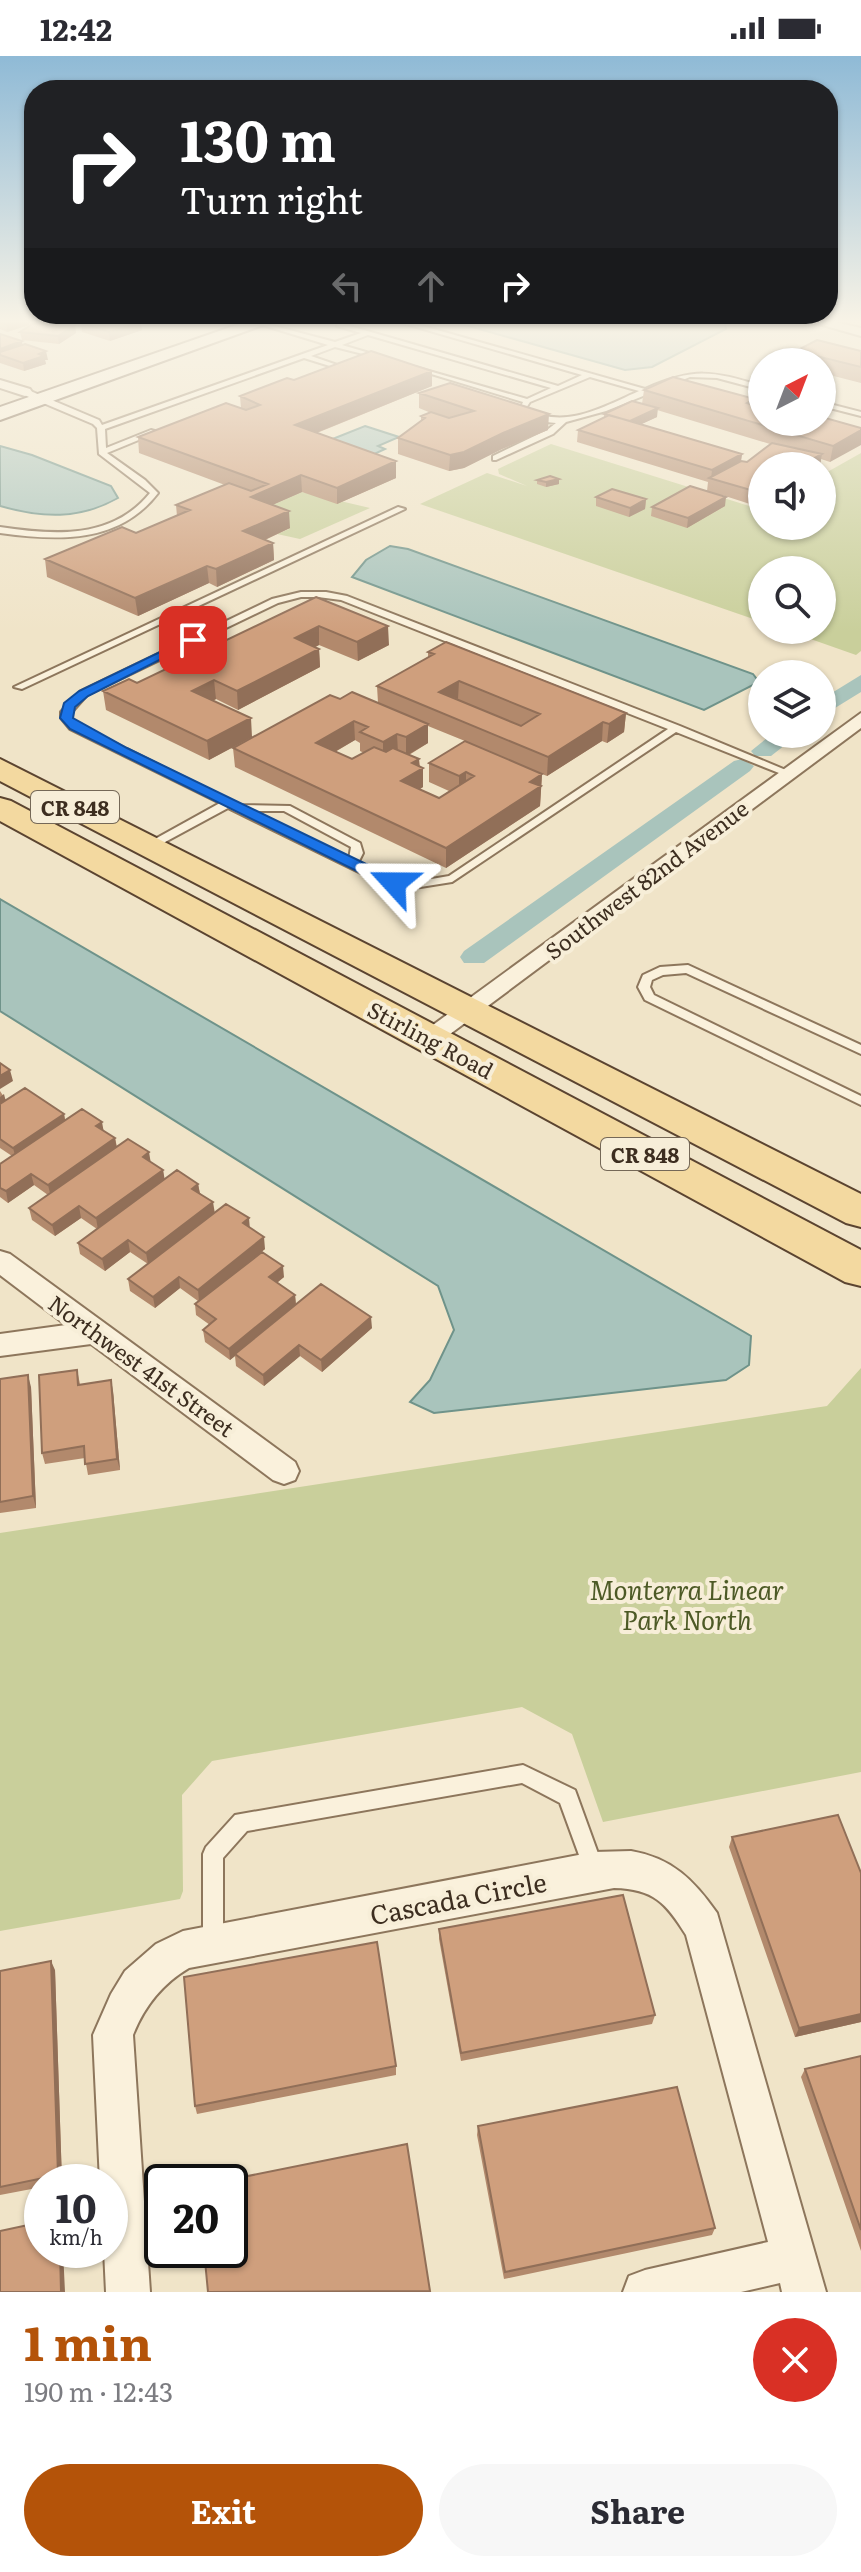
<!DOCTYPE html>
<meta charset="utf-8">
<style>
body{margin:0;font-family:Literata,serif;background:#f7f7f7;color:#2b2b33;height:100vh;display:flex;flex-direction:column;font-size:30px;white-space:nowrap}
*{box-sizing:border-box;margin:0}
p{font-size:26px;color:#7c7c81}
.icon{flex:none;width:44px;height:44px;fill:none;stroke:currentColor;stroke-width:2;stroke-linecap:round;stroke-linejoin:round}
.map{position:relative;height:2236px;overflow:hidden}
.drawer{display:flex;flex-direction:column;background:#fff;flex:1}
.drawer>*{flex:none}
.top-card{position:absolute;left:24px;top:24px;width:814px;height:244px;border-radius:32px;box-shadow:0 2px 6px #0004;background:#202124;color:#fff;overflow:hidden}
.needle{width:52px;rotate:42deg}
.fabs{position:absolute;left:748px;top:292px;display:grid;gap:16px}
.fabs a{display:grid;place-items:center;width:88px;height:88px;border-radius:50%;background:#fff;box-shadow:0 2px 6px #0004;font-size:40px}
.speed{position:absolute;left:24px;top:2108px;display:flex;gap:16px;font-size:40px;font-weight:700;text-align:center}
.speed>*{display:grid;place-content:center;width:104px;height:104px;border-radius:50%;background:#fff;box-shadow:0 2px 6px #0004;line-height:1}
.speed small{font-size:20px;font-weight:400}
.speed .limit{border:4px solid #111;border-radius:12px;background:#fff;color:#111}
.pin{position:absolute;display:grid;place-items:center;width:68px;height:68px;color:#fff;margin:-34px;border-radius:16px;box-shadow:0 4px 12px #0006}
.me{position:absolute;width:88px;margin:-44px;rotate:294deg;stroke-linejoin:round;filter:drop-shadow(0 0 6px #0008)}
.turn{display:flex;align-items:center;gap:28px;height:168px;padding:0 24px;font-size:36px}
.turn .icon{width:104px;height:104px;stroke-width:2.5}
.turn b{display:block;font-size:56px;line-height:68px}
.lanes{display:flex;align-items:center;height:76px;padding:0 24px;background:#0003;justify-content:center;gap:40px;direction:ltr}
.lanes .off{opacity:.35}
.round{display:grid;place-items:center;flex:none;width:84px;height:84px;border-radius:42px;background:#f7f7f7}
.summary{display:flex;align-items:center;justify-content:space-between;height:136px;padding:0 24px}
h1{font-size:48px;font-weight:700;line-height:60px;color:#b45309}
.button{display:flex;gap:16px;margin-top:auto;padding:16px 24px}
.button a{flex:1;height:92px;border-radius:48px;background:#b45309;color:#fff;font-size:32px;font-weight:700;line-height:92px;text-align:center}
.button a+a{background:#f7f7f7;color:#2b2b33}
.status{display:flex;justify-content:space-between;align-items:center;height:56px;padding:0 40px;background:#fff;direction:ltr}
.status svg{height:22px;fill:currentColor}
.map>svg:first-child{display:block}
</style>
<div class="status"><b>12:42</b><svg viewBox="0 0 49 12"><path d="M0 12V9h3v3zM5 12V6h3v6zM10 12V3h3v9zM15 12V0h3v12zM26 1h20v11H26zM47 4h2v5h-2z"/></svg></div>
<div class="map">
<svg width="861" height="2236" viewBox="0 0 861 2236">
<rect width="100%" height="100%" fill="#f0e4c8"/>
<path fill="#c9cf9b" d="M551,388L762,454V470H822V419L861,397V595L856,599L785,574H822V514H762V566L420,448L487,417L527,430L499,418L498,413Z
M302,436L370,452L300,483L277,478L289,473L252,458Z
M861,1312V1716L603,1766L572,1678L522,1651L212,1705L182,1739L183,1835L180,1843L0,1875V1477L827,1350Z"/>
<path fill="#a9c4bc" stroke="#6f938a" stroke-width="2" d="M447,264H717L725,266L726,273L652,311L625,314Z
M365,370L399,381L378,390L385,393L368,401L325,386Z
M0,390L32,399L111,430L118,442C79,464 42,462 0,450Z
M390,490L408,493L753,618L759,626L704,654L352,521L366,504Z
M0,843L751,1280L749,1309L726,1324L434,1357L410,1346L430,1324L454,1274L438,1230L0,955Z"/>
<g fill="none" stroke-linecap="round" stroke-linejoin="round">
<path fill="#a9c4bc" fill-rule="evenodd" d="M861,619V636L822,660V643Z
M772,678H799L771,700H755L751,695Z
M742,703L754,710L750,715L484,907H464L460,901L464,895L734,705Z"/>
<defs>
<path id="service" d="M339,264H345L343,268L558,330L582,319L392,264H402L645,333C695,311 711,315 762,330V334L717,322L690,321L606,355L566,366L553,378L496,404H493V400L547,374L556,367L536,365L519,355L523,346L415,313V311L527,343L551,332L368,279L342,289L383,301V303L335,291L311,300L343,311L334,315L329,314L333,311L304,302L105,373L106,392L151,374L158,376L107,397L145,424L158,437C119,488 58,485 0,477V471C54,479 112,484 150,437L99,398L97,372L93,368L22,338V334H28L99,364L102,369L328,289L259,268V266L335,286L361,277L337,270ZM590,321L639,335C603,351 563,375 526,352L530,346Z
M738,341L762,347V351L735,345Z
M822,346L861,356V360L822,350Z
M398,451L405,453L22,633L14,631Z
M301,536H326L347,540L680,670L793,717L792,719H784L676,676L452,826L408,833L375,824L228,752L154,792H146V788L220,747L70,673L61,662V656L81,635L272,543ZM301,541H318L341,544L668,673L449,820L408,827L383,820L358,807L363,797L360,787L290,750L240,749L78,669L71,662V657L87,639L278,547ZM253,755H284L351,791L349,803Z
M688,909L861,989V998L686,917L663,919L652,924L650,931L654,939L861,1040V1049L645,944L638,931L643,919L660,911Z
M523,1709L575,1734L604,1814L601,1821L594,1824L587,1821L560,1747L522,1727L247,1775L223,1802V1889L220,1896L213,1899L206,1896L203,1889V1798L206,1791L235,1759Z"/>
<path id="minor" d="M805,264H826L861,272V280Z
M0,324L30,333L32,336L25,340L0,332Z
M861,657V672L438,987H422L418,982L422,977Z
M0,1195L10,1198L295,1406L299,1415L295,1424L284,1428L273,1424L91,1288L0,1300V1278L66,1269L0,1219Z
M631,1795C672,1802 694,1824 717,1857L826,2236H782L780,2227L741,2236H623L629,2220L645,2214L768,2186L686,1879C666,1847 654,1833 614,1832L189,1912C162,1928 144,1951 133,1979L150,2236H106L104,2194H110V2126H100L93,1979L111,1938L125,1915L156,1888L183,1875L594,1796Z"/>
<path id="secondary" d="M251,264H277L0,364V351Z"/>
<path id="primary" d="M0,703L861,1138V1171L846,1167L0,725Z
M0,742L11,745L861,1194V1230L845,1226L0,765Z"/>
</defs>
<use href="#service" stroke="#8d765c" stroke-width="4"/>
<use href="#minor" stroke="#8d765c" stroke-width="4"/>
<use href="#secondary" stroke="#6f573f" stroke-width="4"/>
<use href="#primary" stroke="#5b4430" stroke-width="4"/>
<use href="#service" fill="#faf1dc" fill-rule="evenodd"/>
<use href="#minor" fill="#faf1dc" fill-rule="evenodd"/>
<use href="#secondary" fill="#faf1dc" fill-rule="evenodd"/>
<use href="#primary" fill="#f3d9a0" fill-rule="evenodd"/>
</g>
<path fill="#b2896c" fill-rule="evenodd" d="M0,264H28L29,269L7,276L0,273Z
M81,267L142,274L110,285L82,276Z
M75,269L76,277L59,288L22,284L20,276Z
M0,278L22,289L48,304H45L46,308L24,315L0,307Z
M796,295H861V327L822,317V306H794Z
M432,315V330L317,377L396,405V422L337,448L302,436L272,449L290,472L265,484L273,487L274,504L217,531L209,527L138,560L47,521L45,503L136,477L177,460L176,449L225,429L139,397L138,381L241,352L240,340L294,324Z
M644,334L755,349L861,372L830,406L821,403L820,410H762V443L753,449L722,439L725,450L687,472L651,460L652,451L707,435L708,426L577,386L578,374L604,361V358L642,348ZM657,354L770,388L747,406L741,405L742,398L641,368L657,361Z
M419,337L548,374L502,393L464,412L449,415L398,398V382L421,365V360L431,357L419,352Z
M559,423V428L546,431L537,428V424Z
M596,441L646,443L645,453L629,461L596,450Z
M316,541L389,589L358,605L319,589L315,591L319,593L320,611L238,654L216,643L213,645L252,681L209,704L106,654L103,635L137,627Z
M428,596L626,657L624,676L607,687L602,685L547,720L542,718L540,750L446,812L235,711L233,692L340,643L378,647L377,630L428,602ZM428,670L465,685L429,707V726L449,735L439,742L420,733L423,731L419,703L409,699L428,687ZM355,684L360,687V695L364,697L352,703L335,696Z
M0,1035L6,1044L64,1058L65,1064L104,1075L115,1082L117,1091L151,1106L163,1114L164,1124L198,1128L200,1137L215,1157L250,1172L265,1193L241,1212L284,1221L277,1227L295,1239L296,1248L372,1272L322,1316L300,1300L264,1330L236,1310L235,1300L230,1304L205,1286L203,1274L210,1269L196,1259L195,1248L198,1245L180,1232L155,1252L130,1235L128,1223L148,1208L130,1196L105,1215L80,1198L78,1187L97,1173L81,1162L55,1180L32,1164L29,1152L48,1139L34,1129L8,1147L0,1141V1108L12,1100L0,1092Z
M77,1314L80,1328L113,1335L120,1414L88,1419L85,1402L45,1408L42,1397Z
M0,1323L31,1331L36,1452L0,1457Z
M732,1781L861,1966L795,1981L729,1791Z
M439,1873L655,1959L652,1968L461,2005L439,1883Z
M55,1914L62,2126H42V2131L0,2139V1915Z
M861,2000V2195L801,2021L805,2013Z
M396,2010V2019L197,2058L195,2050Z
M478,2070L715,2172L712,2179L504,2223L477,2079Z"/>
<path fill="#916f58" d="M18,264H28L29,269L7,276L6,268Z
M141,266L142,274L110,285L109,276Z
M75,269L76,277L59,288L58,280Z
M22,285L23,294L0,299V293Z
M46,295L48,304H45L46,308L24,315L23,307L39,298Z
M432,315V330L296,385L295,369Z
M658,352L657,361L629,374L630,365Z
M549,358L548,374L502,393L464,412L449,415L450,399Z
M861,374V389L830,406L833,390Z
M742,398L740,411L711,423L712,414Z
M822,398L820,410H800Z
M396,405V422L337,448V432Z
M301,419L302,436L252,458L251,441Z
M559,423V428L546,431V426Z
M762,431V443L753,449L754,435Z
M726,441L725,450L687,472L688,462Z
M646,443L645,453L629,461L630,452Z
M289,455L290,472L245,493L243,475Z
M273,487L274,504L217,531L216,513Z
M207,510L209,527L138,560L135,542Z
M319,570V589L296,601L295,582Z
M388,570L389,589L358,605L357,586Z
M319,593L320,611L238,654L237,635Z
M214,624L216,643L194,654L192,635Z
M459,625L458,643L439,636Z
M626,657L624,676L607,687L609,668Z
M251,662L252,681L209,704L207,685Z
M354,665L355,684L317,706L316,687Z
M603,666L602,685L547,720L548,701Z
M428,668V687L406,700V681Z
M397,678L398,697L383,705V686Z
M419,703V714L423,712V731L402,744L401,725L412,707Z
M466,716V736L459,740V720Z
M542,718L540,750L446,812V792L530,726Z
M10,1014L13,1025L0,1033V1020Z
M4,1038L7,1050L0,1054V1041Z
M64,1058L66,1070L16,1103L13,1092Z
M102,1066L104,1077L96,1070Z
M115,1082L117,1094L51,1141L48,1129Z
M149,1096L151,1108L143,1101Z
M163,1114L165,1125L98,1174L96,1162Z
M31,1118L34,1129L8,1147L6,1135Z
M198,1128L200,1139L192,1133Z
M213,1146L215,1158L148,1208L146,1197Z
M79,1150L81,1162L55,1180L52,1169Z
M249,1162L250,1174L243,1167Z
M264,1181L265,1193L199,1245L198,1234Z
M128,1184L130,1196L105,1215L102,1203Z
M283,1210L284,1221L270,1232L269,1221Z
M179,1221L180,1232L155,1252L153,1241Z
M295,1239L296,1251L235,1298V1300L230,1304L229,1293Z
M371,1261L372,1272L322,1316L321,1304Z
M299,1289L300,1300L264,1330L263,1319Z
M28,1319L31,1331L36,1452L33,1440Z
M111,1324L113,1335L120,1414L117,1403Z
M51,1905L55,1914L62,2126L58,2119Z
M861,1958V1966L795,1981L799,1972Z
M60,2194H63L65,2236H61Z"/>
<path fill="#cf9f7d" stroke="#916f58" stroke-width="2" fill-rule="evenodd" d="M0,264H18L6,268L0,266Z
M96,264H134L141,266L109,276L81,267Z
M34,267L75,269L58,280L20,276Z
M0,278L22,285L0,293Z
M817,284L861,295V311L796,295Z
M25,288L46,295L39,298L44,300L23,307L0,299V296Z
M371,295L432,315L295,369L396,405L337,432L301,419L251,441L289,455L243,475L273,487L216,513L207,510L135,542L45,503L122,471L136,477L190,454L176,449L229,427L251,435L268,428L138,381L226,347L246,354L260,349L240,340L287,322L294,324Z
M673,321L755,343L747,347L762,352V366H822V361L861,372V374L833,390L644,334Z
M450,327L549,358L503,377L464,396L450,399L398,382L425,362L421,360L431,356L449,362L474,355L419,337Z
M632,345L658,352L630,365L604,358Z
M609,359L742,398L712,414L578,374Z
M772,387L822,398L800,410H762V431L754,435L709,422L741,405L747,406Z
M550,420L559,423L546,426L537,424Z
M690,430L726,441L688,462L652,451Z
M612,433L646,443L630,452L596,441Z
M316,541L388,570L357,586L319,570L295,582L319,593L237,635L214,624L192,635L251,662L207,685L103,635L129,623L137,627Z
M446,586L626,657L609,668L603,666L548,701L377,630L434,598L428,596ZM459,625L540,658L521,670L439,636Z
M352,636L428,668L406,681L397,678L383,686L360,676L368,671L354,665L316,687L352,703L374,691L386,696L393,692L419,703L412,707L423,712L401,725L439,742L474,720L466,716L459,720L429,707L465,685L542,718L530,726L541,730L446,792L233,692L330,639L340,643Z
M0,1007L10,1014L0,1020Z
M25,1032L64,1058L13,1092L0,1083V1048Z
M82,1053L102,1066L96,1070L115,1082L48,1129L31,1118L6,1135L0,1132V1108Z
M128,1083L149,1096L143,1101L163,1114L96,1162L79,1150L52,1169L29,1152Z
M177,1114L198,1128L192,1133L213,1146L146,1197L128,1184L102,1203L78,1187Z
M226,1148L249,1162L243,1167L264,1181L198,1234L179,1221L153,1241L128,1223Z
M262,1196L283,1210L269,1221L295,1239L229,1293L203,1274L216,1263L195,1248Z
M321,1228L371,1261L321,1304L299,1289L263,1319L235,1298Z
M77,1314L78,1329L111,1324L117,1403L85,1408L84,1390L42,1397L39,1319Z
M28,1319L33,1440L0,1446V1323Z
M838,1759L861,1817V1958L799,1972L732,1781Z
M623,1839L655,1959L461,1997L439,1873Z
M377,1886L396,2010L195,2050L184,1921Z
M51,1905L58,2119L0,2131V1915Z
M861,2000V2174L805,2013Z
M677,2031L715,2172L505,2216L478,2070Z
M407,2088L430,2235L208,2236L204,2194H230V2126H218Z
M42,2166V2194H60L61,2236H0V2175Z"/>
<linearGradient id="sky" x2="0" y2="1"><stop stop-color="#8fbad6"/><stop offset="0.46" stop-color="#f8f3e6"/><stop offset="1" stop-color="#f8f3e6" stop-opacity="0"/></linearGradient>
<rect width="861" height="577" fill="url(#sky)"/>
<path fill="#1a73e8" stroke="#114b97" stroke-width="2" d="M189,582L199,584L88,640L75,651L73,662L127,692L399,824V831H389L70,673L60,662L64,647L79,635Z"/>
<g text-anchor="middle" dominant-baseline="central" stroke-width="8" stroke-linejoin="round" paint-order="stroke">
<g fill="#f7eed8" stroke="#756857" stroke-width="2">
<rect x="31" y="735" width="88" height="32" rx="6"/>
<rect x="601" y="1082" width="88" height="32" rx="6"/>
</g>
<g font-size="20" font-weight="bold" fill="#3d2e20">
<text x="75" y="751">CR 848</text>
<text x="645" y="1098">CR 848</text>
</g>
<g font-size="22" fill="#3d2e20" stroke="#f7eed8">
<text transform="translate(646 823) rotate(-37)">Southwest 82nd Avenue</text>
<text transform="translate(431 983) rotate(28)">Stirling Road</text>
<text transform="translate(142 1309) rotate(36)">Northwest 41st Street</text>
</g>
<g font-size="26" font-style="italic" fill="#4d5a26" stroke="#f7eed8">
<text x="687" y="1532">Monterra Linear<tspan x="687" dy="30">Park North</tspan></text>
</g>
<g font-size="26" fill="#3d2e20" stroke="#f7eed8">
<text transform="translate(458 1841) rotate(-11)">Cascada Circle</text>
</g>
</g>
</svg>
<div class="fabs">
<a><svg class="needle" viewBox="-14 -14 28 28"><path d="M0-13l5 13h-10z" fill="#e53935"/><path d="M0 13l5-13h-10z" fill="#7c7c81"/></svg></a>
<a><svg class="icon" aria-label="sound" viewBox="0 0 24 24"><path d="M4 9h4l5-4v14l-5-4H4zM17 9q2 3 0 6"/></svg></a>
<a><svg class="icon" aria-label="search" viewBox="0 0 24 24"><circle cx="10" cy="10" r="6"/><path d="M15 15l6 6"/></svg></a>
<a><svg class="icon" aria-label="layers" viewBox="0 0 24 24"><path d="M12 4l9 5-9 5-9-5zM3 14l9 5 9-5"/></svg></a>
</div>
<div class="speed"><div>10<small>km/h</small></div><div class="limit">20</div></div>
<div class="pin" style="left:193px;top:584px;background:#d93025"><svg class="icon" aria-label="arrive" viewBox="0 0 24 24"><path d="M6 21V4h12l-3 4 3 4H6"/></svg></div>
<svg class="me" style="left:394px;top:827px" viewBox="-20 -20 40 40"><path d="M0-17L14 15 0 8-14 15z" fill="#1a73e8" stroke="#fff" stroke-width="4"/></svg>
<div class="top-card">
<div class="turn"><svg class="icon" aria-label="right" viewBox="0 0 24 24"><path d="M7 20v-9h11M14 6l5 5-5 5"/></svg><div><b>130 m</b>Turn right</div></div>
<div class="lanes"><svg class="icon off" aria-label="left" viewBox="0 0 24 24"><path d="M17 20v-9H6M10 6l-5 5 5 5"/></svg><svg class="icon off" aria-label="ahead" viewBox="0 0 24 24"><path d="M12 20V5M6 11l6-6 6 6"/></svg><svg class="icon" aria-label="right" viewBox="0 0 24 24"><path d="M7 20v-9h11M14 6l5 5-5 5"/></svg></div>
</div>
</div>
<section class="drawer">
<div class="summary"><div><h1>1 min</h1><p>190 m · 12:43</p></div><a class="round" style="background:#d93025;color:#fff"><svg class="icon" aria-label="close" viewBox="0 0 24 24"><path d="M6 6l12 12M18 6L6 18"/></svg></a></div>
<div class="button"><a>Exit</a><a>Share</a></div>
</section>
